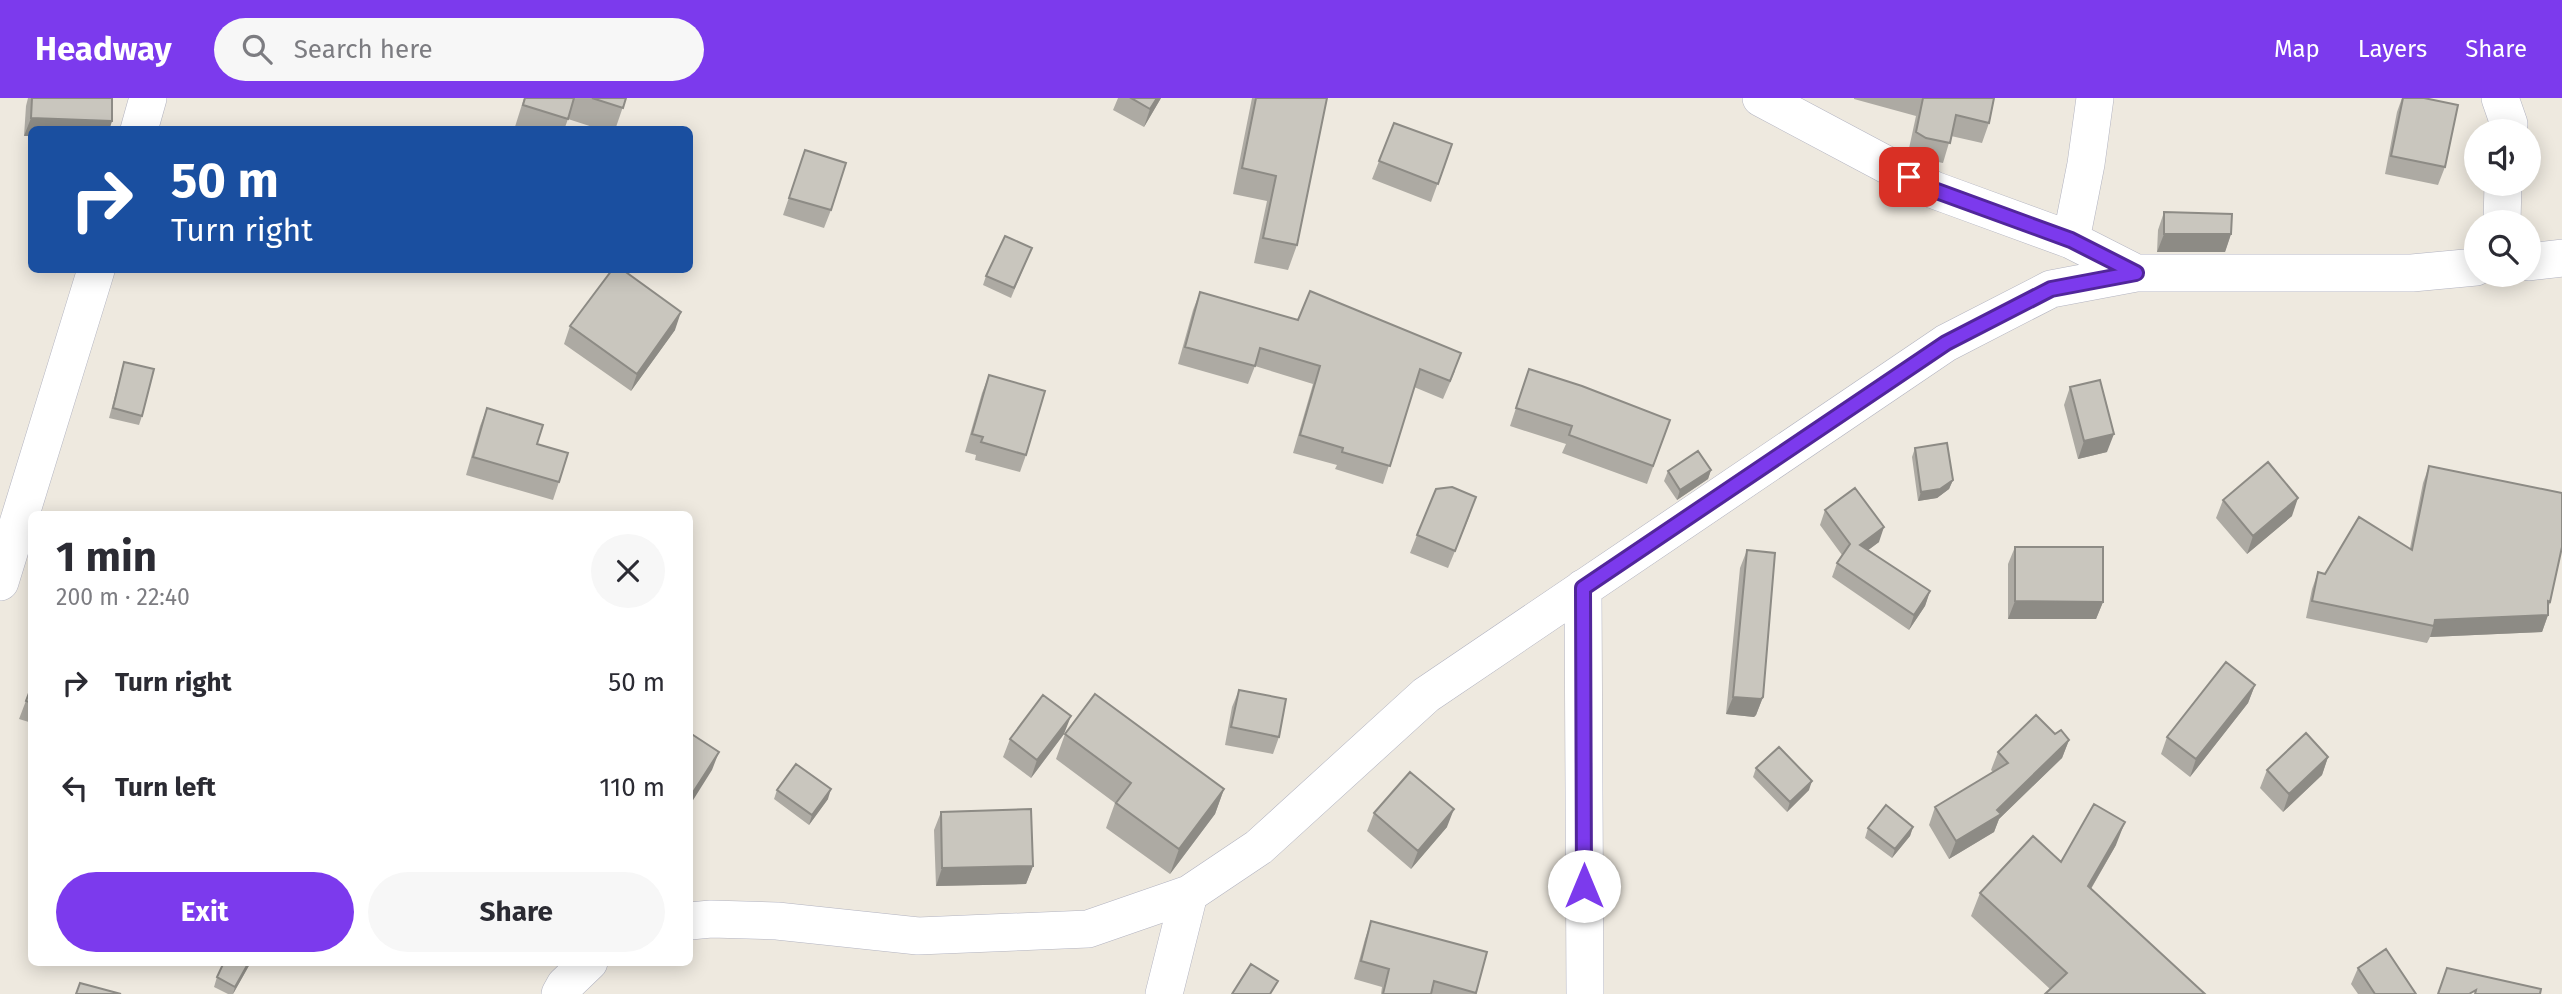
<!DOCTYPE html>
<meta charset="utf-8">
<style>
body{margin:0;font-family:"Fira Sans",sans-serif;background:#f7f7f7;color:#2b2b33;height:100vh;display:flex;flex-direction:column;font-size:26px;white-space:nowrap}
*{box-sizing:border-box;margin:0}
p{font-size:23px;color:#7c7c81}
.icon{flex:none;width:38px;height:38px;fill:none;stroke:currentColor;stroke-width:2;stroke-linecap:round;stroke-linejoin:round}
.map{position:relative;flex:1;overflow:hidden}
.details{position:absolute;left:28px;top:413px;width:665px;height:455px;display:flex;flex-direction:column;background:#fff;border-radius:10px;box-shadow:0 4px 18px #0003}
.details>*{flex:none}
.banner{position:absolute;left:28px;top:28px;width:665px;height:147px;border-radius:10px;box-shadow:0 4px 18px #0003;background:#1a4fa0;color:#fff;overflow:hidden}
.controls{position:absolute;left:2464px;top:21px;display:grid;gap:14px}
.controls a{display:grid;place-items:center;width:77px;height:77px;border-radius:50%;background:#fff;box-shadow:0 4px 18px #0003;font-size:35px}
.pin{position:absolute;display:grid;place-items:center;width:60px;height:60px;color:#fff;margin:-30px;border-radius:14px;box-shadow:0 4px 10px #0006}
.me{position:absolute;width:77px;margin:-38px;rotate:0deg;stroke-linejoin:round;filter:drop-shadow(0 0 5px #0008)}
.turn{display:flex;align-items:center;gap:24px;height:147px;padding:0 28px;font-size:32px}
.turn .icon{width:91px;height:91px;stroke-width:2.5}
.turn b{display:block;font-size:49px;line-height:60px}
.round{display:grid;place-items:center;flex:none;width:74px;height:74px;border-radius:37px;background:#f7f7f7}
.summary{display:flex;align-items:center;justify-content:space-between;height:119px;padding:0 28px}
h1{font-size:42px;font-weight:700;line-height:52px}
.primary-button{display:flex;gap:14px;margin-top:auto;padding:14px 28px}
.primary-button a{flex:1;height:80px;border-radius:42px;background:#7c3aed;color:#fff;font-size:28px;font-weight:700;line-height:80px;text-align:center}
.primary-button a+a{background:#f7f7f7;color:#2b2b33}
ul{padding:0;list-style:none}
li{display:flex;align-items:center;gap:21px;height:105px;padding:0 28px}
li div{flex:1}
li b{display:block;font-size:26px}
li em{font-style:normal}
header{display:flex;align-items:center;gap:42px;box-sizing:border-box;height:98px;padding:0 35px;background:#7c3aed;color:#fff}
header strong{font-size:33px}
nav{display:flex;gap:38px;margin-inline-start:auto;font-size:24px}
.search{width:490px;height:63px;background:#f7f7f7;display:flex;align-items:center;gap:18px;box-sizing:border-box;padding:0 24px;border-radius:38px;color:#7c7c81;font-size:26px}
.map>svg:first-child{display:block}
</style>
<header>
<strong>Headway</strong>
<div class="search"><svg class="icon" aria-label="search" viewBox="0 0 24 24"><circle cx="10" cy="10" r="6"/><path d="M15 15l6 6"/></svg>Search here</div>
<nav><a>Map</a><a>Layers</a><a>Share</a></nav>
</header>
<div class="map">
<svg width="2562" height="896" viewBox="0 0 2562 896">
<rect width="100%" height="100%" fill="#eee9df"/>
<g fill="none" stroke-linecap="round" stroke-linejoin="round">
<defs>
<path id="street" d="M1761,0L1934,92L2071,142L2136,175
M2500,0L2509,26L2508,33
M139,32L148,0
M2502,124L2503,86
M2071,142L2086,66L2095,0
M2529,164L2562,160
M0,484L96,172
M1583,490L1585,896
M690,823L711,821L777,823L918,838L1088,831L1189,796L1259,749L1426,597L1946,245L2051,191L2136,175H2412L2476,169
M560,896L565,887L589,864
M1164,896L1189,796"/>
</defs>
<use href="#street" stroke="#b2b3c0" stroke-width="38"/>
<use href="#street" stroke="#fff" stroke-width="37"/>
</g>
<path fill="#adaaa3" d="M28,0H112V23L109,32H32L24,38L26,8Z
M524,0H626L615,32H602L568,21L564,32H514Z
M1118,0H1161L1144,29L1113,12Z
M1252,0H1327L1297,147L1288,172L1254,165L1267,103L1233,96Z
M1854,0H1994L1989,25L1982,45L1951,38L1943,65L1919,60L1908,55L1916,18L1854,1Z
M2402,0H2424L2445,69L2438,87L2385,76L2397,14Z
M1394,25L1452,46L1431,104L1372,81Z
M805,52L831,112L824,130L783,117Z
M2164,114L2231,136L2225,154H2157L2158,132Z
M1032,150L1011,200L983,187L986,178Z
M1200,194L1455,273L1443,301L1414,289L1383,386L1335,371L1337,367L1293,355L1313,286L1255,268L1248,286L1178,266L1193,212Z
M570,228L675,232L631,293L564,246Z
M124,264L142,318L139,327L109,320Z
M1529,271L1670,322L1647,386L1562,355L1566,346L1510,328Z
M989,277L1026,357L1020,374L975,362L976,357L965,354L982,295Z
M2070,289L2107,354L2078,361L2064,307Z
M487,310L537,346L559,384L553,402L466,377L480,328Z
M1915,350L1953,382L1949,391L1937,400L1918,403L1912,359Z
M2429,368L2548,510V517L2542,534L2430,539L2427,545L2306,520L2312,491L2318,474L2325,476L2410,450L2423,385Z
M1711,372L1708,381L1677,402L1664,383L1668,373Z
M2223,402L2292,418L2247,456L2216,420Z
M1825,412L1879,444L1868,452L1930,493L1925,508L1909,532L1832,479L1837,465L1842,457L1820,427Z
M1470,417L1448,470L1410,455L1417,437Z
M2015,449L2103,504L2096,521H2008V466Z
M1747,452L1763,599L1756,617L1754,619L1726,616L1740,470Z
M32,587V625L19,621Z
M2255,587L2248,605L2190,679L2161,656L2167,639Z
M1239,592L1279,639L1273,656L1225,647L1232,609Z
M1064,636L1031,680L1003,659L1010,641Z
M1065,636L1224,691L1215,716L1170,776L1106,730L1115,705L1056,661Z
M2055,636L2069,642L2062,660L1999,721L1994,734L1949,761L1929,727L1935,709L1993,674L1991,672L1998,654Z
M2328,659L2322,677L2283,714L2260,690L2267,672Z
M1756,670L1809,692L1787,714L1753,679Z
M777,692L828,701L809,727L774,701Z
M941,714L1033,768L1026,786L936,788L934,732Z
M1374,715L1447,729L1411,771L1367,733Z
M1913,729L1910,738L1892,760L1865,740L1868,730Z
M2116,747L2091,791L2205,896L2050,891L1971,818L1980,795L2061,764Z
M1371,823L1487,854L1476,896H1381L1382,889L1354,881L1365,841Z
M251,864L233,896H228L214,889L217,879Z
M2358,870L2416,896H2358L2351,886Z"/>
<path fill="#8d8b85" d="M1157,0H1161L1144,29L1150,11Z
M31,20L112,23L109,32H32V38H24Z
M2164,136H2231L2225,154H2157Z
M681,214L675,232L631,293L637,276Z
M2114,336L2107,354L2078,361L2084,343Z
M1711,372L1708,381L1677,402L1680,392Z
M1953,382L1949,391L1937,400L1918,403L1921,394Z
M2298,400L2292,418L2247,456L2253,438Z
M1884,429L1879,444L1855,462L1860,447Z
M1930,493L1925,508L1909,532L1914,517Z
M2015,503L2103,504L2096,521H2008Z
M2548,503L2550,504L2546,517H2548L2542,534L2430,539L2435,522Z
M2255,587L2248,605L2190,679L2196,661Z
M1733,599H1763L1756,617L1754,619L1726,616Z
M1071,618L1064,636L1031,680L1037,662Z
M2069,642L2062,660L1999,721L1994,734L1949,761L1956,743L1997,712Z
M719,654L712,672L690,707V699Z
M2328,659L2322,677L2283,714L2289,696Z
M1812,683L1809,692L1787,714L1790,704Z
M831,691L828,701L809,727L812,717Z
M1224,691L1215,716L1170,776L1179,751Z
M1454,711L1447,729L1411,771L1418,753Z
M2125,724L2116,747L2079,811L2088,788Z
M1913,729L1910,738L1892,760L1895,751Z
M1033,768L1026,786L936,788L942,770Z
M249,864H251L233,896L235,889Z"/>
<path fill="#c9c6be" stroke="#8d8b85" stroke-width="2" d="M32,0H112V23L31,20Z
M525,0H574L568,21L523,7Z
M592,0H626L623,10Z
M1131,0H1157L1150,11Z
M1256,0H1327L1297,147L1263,140L1276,78L1242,70Z
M1923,0H1994L1989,25L1956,17L1950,45L1926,40L1916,34Z
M2403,0H2424L2458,7L2445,69L2391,58Z
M1394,25L1452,46L1438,86L1379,63Z
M805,52L846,65L831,112L789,100Z
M2164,114L2232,116L2231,136H2164Z
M1005,138L1032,150L1014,190L986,178Z
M612,172H623L681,214L637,276L570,228Z
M1310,193L1461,255L1450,283L1420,271L1390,368L1342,354L1343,350L1300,337L1320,268L1260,250L1255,268L1185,249L1200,194L1298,222Z
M124,264L154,271L142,318L113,310Z
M1529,271L1582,288L1670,322L1653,368L1569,337L1572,328L1516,310Z
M989,277L1045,293L1026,357L981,344L983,339L972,336Z
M2100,282L2114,336L2084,343L2070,289Z
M487,310L543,327L537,346L568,355L559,384L473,359Z
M1947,345L1953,382L1940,391L1921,394L1915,350Z
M1698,353L1711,372L1680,392L1668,373Z
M2268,364L2298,400L2253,438L2223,402Z
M2429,368L2562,395V449L2550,504L2548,503V517L2435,522L2434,528L2312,503L2318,474L2325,476L2359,419L2412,452Z
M1452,389L1476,399L1455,453L1417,437L1436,391Z
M1855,390L1884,429L1860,447L1930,493L1914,517L1837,465L1850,446L1825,412Z
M2015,449H2103V504L2015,503Z
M1747,452L1775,455L1763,599L1761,601L1733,599Z
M2226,564L2255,587L2196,661L2167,639Z
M32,587V605L26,603Z
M1239,592L1286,601L1279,639L1231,629Z
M1095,596L1224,691L1179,751L1116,705L1131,685L1065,636Z
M1043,597L1071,618L1037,662L1010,641Z
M2036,617L2055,636L2061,632L2069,642L1997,712L2001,716L1956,743L1935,709L2008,665L1998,654Z
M690,635L719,654L690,699Z
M2306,635L2328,659L2289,696L2267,672Z
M1779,649L1812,683L1790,704L1756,670Z
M796,666L831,691L812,717L777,692Z
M1410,674L1454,711L1418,753L1374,715Z
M2094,706L2125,724L2088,788L2205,896H2045L2067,875L1980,795L2033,738L2061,764Z
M1886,707L1913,729L1895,751L1868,730Z
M1031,711L1033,768L942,770L941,714Z
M1371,823L1487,854L1476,895L1434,883L1431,896H1383L1389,871L1361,863Z
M2386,851L2416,896H2375L2358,870Z
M224,864H249L235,889L217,879Z
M1251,866L1278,883L1270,896H1232Z
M2447,870L2541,891L2540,896H2475L2476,892L2469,896H2438Z
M80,885L121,896H76Z"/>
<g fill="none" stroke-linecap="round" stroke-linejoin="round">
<defs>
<path id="route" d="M1584,788L1583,490L1946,245L2051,191L2136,175L2071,142L1934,92L1909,79"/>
</defs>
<use href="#route" stroke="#51269a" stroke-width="18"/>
<use href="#route" stroke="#7c3aed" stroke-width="12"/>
</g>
</svg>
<div class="controls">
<a><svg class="icon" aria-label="sound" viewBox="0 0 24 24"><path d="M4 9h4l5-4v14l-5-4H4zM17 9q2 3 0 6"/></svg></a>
<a><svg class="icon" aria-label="search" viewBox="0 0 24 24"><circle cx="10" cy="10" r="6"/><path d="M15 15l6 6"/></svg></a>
</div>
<div class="pin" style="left:1909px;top:79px;background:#d93025"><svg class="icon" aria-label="arrive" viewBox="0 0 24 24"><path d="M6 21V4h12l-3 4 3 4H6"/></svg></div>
<svg class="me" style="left:1584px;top:788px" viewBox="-20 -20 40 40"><circle r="19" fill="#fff"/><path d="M0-13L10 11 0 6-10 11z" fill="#7c3aed"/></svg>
<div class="banner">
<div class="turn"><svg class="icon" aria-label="right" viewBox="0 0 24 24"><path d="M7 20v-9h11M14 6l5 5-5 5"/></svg><div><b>50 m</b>Turn right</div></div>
</div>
<section class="details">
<div class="summary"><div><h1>1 min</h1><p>200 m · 22:40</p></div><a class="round"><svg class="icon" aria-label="close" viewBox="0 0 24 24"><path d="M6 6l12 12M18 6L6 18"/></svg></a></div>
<ul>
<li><svg class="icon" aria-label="right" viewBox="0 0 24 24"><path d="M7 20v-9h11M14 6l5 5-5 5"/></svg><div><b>Turn right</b></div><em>50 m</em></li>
<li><svg class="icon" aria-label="left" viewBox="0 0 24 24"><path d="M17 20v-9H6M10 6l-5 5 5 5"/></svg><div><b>Turn left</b></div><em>110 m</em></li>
</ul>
<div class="primary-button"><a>Exit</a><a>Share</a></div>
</section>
</div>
